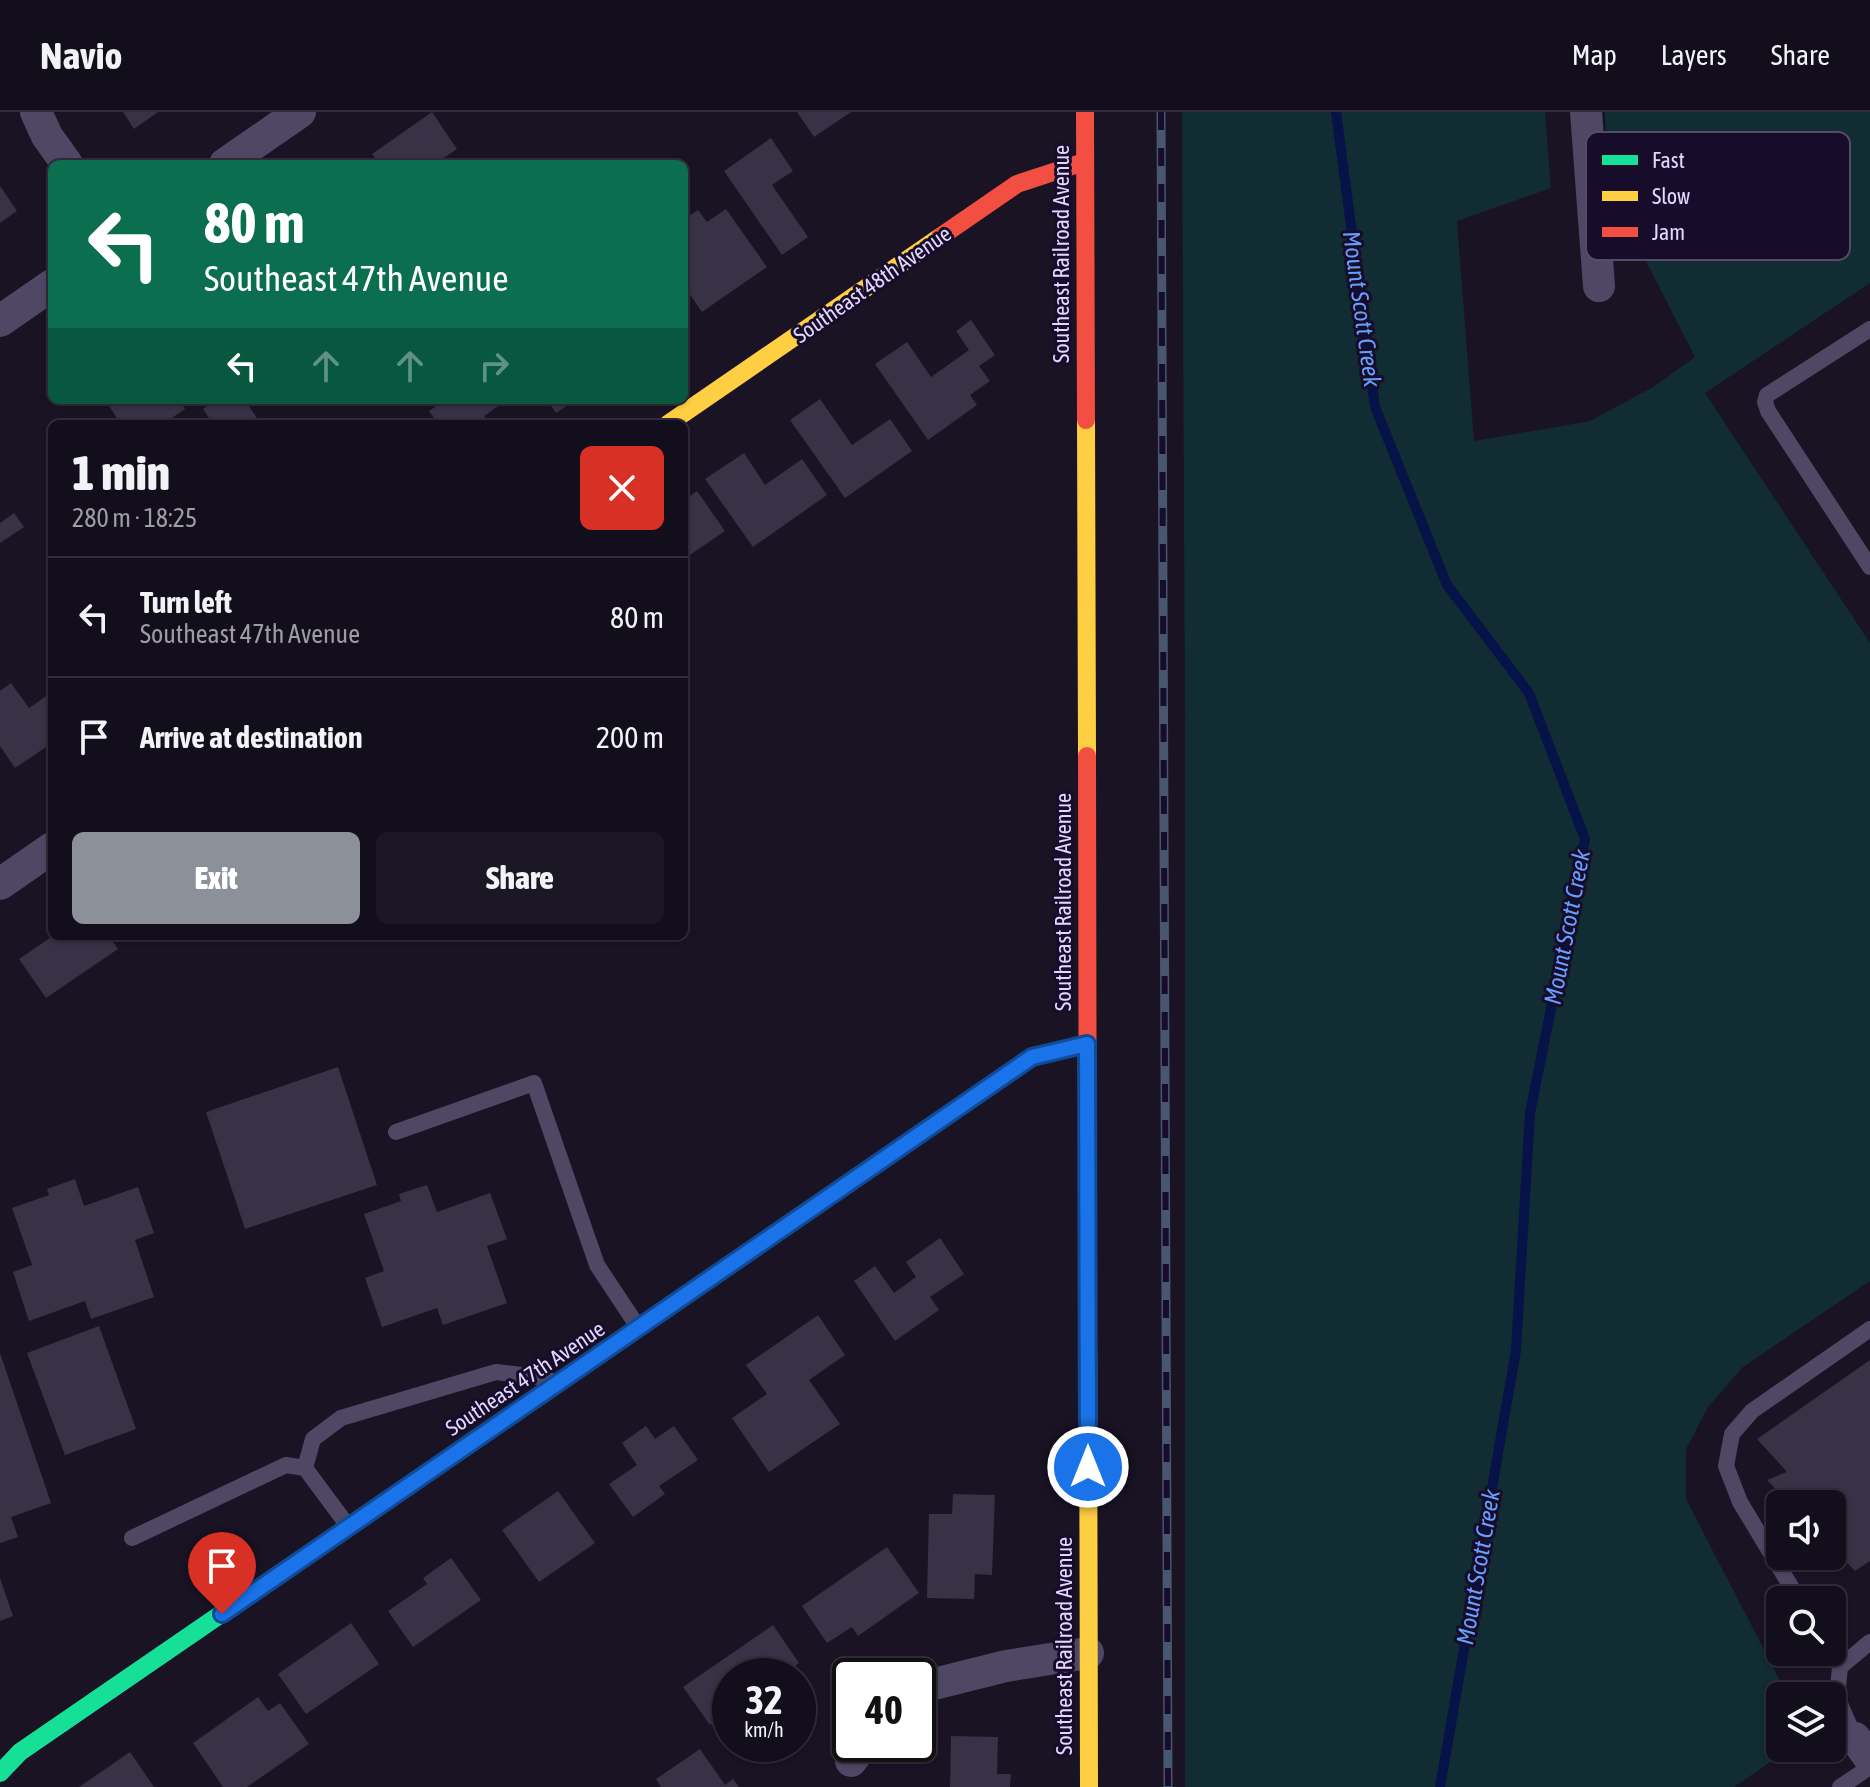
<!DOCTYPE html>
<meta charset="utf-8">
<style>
body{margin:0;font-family:"Asap Condensed",sans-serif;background:#1c1724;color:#f1f3f6;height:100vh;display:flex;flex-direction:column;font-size:30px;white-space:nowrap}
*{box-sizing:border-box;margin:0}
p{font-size:26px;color:#9d9ca3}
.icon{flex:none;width:44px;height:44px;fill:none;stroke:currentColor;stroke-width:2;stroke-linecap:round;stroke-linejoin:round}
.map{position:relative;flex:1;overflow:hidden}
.side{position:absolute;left:48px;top:308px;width:640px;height:520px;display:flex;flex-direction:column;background:#130e1b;border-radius:12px;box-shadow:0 2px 6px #0004,0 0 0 2px #322e3a}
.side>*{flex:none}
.banner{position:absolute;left:48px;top:48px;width:640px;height:244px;border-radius:12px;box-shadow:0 2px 6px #0004,0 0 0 2px #322e3a;background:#0b6e4f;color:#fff;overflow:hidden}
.fabs{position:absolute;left:1766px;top:1378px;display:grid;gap:16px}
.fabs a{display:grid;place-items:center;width:80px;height:80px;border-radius:12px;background:#130e1b;box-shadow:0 2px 6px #0004,0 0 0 2px #322e3a;font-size:40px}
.speed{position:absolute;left:712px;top:1546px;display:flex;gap:16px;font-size:40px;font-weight:700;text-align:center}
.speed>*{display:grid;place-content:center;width:104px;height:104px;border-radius:50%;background:#130e1b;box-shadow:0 2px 6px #0004,0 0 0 2px #322e3a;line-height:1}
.speed small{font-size:20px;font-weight:400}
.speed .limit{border:4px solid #111;border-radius:12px;background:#fff;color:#111}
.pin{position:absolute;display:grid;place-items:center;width:68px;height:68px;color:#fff;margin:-82px -34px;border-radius:50% 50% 50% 0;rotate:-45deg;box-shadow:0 0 8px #0007}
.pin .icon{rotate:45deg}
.me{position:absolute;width:88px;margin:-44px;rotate:0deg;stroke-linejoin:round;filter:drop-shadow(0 0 6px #0008)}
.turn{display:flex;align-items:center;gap:28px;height:168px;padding:0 24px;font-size:36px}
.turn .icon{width:104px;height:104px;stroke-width:2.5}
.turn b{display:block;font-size:56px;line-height:68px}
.lanes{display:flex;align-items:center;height:76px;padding:0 24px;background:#0003;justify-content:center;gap:40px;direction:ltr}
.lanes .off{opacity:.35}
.round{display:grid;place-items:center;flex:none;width:84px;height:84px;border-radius:12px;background:#1c1724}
.summary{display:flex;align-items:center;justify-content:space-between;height:136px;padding:0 24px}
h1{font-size:48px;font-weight:800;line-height:60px}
.primary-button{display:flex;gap:16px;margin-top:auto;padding:16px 24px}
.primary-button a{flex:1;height:92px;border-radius:12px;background:#8c9099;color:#fff;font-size:32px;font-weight:800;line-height:92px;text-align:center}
.primary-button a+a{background:#1c1724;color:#f1f3f6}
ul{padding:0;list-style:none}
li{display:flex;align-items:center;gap:24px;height:120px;padding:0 24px;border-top:2px solid #322e3a}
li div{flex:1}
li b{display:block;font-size:30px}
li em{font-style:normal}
header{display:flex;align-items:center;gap:48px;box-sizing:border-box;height:112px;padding:0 40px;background:#130e1b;border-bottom:2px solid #322e3a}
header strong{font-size:38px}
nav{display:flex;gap:44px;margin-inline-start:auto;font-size:28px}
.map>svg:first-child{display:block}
</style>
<header>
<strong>Navio</strong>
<nav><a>Map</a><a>Layers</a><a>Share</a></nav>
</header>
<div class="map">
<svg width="1870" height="1675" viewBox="0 0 1870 1675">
<rect width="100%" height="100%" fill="#191324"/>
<path fill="#112c33" d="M1182,0H1545L1551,76L1457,109L1474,329L1590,309L1653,275L1695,245L1607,73L1605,0H1870V171L1705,281L1870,531V1169L1743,1255L1708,1295L1686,1337V1387L1788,1584H1780V1636H1791L1734,1675H1185V608Z"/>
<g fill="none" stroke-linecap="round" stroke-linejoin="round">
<path stroke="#061348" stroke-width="10" d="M1336,0L1375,295L1447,473L1529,581L1585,727L1530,1001L1516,1238L1440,1675"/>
</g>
<path fill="#393146" d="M123,0H158L134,17Z
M432,0L457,37L435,52H379L372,42Z
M797,0H851L814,25Z
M771,26L793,59L772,73L808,125L782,143L724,59Z
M0,74L17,99L0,111Z
M726,97L767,155L702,200L684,174V107L698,98L707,110Z
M971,208L995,243L979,254L990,269L970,283L977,293L928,328L875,252L907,230L931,265L969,238L956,219Z
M820,287L852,333L890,307L912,339L845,386L790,308Z
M105,288H179L185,297L163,312H121Z
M216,288H245L257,306L247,312H213L203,297Z
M445,288H507L484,304L490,312H438L429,299Z
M547,288H575L556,301Z
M744,341L765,373L802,347L827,383L753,435L705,367Z
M697,379L725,419L684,447V388Z
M14,401L24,415L0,431V411Z
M11,571L29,596L52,580V631L15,656L0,634V579Z
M53,824H109L118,837L46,886L19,847Z
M338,955L377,1073L245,1117L206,1000Z
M75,1067L84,1094L138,1075L154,1121L135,1128L154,1185L91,1207L85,1189L29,1209L13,1160L32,1153L12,1096L49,1083L47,1077Z
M427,1073L437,1100L490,1081L507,1127L487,1134L507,1191L443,1213L437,1196L382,1215L365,1166L384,1159L364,1102L401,1089L399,1082Z
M940,1126L964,1162L930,1185L939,1198L895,1229L854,1169L875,1154L894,1181L916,1165L906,1150Z
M818,1203L845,1243L809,1268L840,1312L769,1360L732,1306L767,1282L746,1253Z
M99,1214L136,1317L65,1343L27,1241Z
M0,1241L51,1391L11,1405L18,1425L0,1431Z
M1870,1248V1449L1855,1459L1832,1435V1392H1790L1767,1368L1787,1360L1757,1327Z
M646,1314L655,1327L674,1314L698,1348L659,1374L665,1382L633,1405L609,1372L637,1353L622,1331Z
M558,1379L595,1431L539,1470L502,1418Z
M953,1382L995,1383L992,1463L975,1462L974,1487L927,1486L929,1402H952Z
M887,1435L919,1481L858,1524L852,1515L827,1531L802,1494Z
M451,1446L481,1488L413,1535L388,1499L427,1472L423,1466Z
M0,1466L13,1504L0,1509Z
M351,1511L379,1552L306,1602L278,1562Z
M773,1513L799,1551L781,1564H730V1599L710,1613L683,1575Z
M258,1585L268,1599L280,1591L309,1632L247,1675H223L193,1631Z
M951,1624L998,1625L997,1662H1011L1010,1675H950Z
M700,1637L725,1673L733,1667L739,1675H661L656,1667Z
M130,1640L154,1675H79Z"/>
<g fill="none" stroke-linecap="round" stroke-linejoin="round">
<path stroke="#4e4865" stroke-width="16" d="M1870,217L1767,283L1765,290L1768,299L1870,455
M396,1020L534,971L597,1153L638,1215
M305,1356L313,1327L341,1306L496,1260L547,1266
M132,1426L286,1353L305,1356L348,1414
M1799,1488L1740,1390L1726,1354L1732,1322L1752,1299L1870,1217
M1831,1540L1840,1555L1837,1585L1855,1626
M1840,1555L1870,1530
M1840,1675L1870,1655"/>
<path stroke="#4e4865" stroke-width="32" d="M36,0L47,24L67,52
M1586,0L1599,174
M225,52L300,0
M0,209L52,173
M0,772L52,736
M918,1576L1006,1554L1088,1541
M1855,1626L1870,1647
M851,1649L864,1632"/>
<path stroke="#16e098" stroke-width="18" d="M776,1121L1032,945L1087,932
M0,1661L20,1640L326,1430"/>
<path stroke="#ffcf43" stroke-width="18" d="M1086,308L1087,644
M668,312L940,125
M1088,1202L1089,1675
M326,1430L776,1121"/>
<path stroke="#f24e42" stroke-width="18" d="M1085,0L1086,308
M940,125L1017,72L1084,50
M1087,644L1088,1202"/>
<defs>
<path id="rail" d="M1161,0L1168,1675"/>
</defs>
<use href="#rail" stroke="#48566f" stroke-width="9"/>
<use href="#rail" stroke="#170d2a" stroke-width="6" stroke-dasharray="18" stroke-linecap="butt"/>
</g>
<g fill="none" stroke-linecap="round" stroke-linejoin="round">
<defs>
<path id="route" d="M222,1502L1032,945L1087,932L1088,1355"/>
</defs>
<use href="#route" stroke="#114b97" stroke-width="20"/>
<use href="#route" stroke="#1a73e8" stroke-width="14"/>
</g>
<g text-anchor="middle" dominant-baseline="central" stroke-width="6" stroke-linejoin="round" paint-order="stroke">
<g font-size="22" fill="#e2d7ff" stroke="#170d2a">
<text transform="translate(1061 142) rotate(-90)">Southeast Railroad Avenue</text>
<text transform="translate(872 172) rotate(-35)">Southeast 48th Avenue</text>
<text transform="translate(1063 790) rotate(-90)">Southeast Railroad Avenue</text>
<text transform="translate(525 1266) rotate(-34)">Southeast 47th Avenue</text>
<text transform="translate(1064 1534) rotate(-90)">Southeast Railroad Avenue</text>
</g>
<g font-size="24" font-style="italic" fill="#659fff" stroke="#170d2a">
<text transform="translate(1362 197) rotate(82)">Mount Scott Creek</text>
<text transform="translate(1567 815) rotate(-79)">Mount Scott Creek</text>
<text transform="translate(1478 1455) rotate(-80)">Mount Scott Creek</text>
</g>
</g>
<rect x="1586" y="20" width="264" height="128" rx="12" fill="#170d2a" stroke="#544a6a" stroke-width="2"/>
<rect x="1602" y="43" width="36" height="10" fill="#16e098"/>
<rect x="1602" y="79" width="36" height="10" fill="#ffcf43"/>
<rect x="1602" y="115" width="36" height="10" fill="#f24e42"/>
<g font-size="22" fill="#e2d7ff">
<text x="1652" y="56">Fast</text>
<text x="1652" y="92">Slow</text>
<text x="1652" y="128">Jam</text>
</g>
</svg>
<div class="fabs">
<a><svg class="icon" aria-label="sound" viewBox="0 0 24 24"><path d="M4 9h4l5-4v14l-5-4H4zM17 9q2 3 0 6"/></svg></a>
<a><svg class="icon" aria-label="search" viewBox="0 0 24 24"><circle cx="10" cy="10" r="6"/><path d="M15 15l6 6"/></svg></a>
<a><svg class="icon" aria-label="layers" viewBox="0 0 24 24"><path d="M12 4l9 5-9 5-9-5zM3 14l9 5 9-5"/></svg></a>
</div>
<div class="speed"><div>32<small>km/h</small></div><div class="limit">40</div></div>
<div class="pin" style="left:222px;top:1502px;background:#d93025"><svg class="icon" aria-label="arrive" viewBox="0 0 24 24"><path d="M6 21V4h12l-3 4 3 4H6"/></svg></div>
<svg class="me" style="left:1088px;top:1355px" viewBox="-20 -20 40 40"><circle r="17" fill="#1a73e8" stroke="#fff" stroke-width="3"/><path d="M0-11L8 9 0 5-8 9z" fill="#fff"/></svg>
<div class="banner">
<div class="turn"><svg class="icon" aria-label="left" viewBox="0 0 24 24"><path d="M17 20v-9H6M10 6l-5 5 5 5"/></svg><div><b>80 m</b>Southeast 47th Avenue</div></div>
<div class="lanes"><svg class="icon" aria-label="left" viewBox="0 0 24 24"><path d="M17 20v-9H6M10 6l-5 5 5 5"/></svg><svg class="icon off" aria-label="ahead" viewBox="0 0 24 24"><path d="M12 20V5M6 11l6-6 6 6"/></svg><svg class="icon off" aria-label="ahead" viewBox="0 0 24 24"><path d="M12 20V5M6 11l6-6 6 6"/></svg><svg class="icon off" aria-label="right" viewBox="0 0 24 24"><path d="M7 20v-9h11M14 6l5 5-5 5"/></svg></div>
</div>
<section class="side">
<div class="summary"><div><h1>1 min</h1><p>280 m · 18:25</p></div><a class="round" style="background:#d93025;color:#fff"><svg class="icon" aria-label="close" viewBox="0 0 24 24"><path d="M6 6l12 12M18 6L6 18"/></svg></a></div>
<ul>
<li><svg class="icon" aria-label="left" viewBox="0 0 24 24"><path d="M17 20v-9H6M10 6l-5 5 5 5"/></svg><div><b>Turn left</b><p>Southeast 47th Avenue</p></div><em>80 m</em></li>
<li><svg class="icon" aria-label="arrive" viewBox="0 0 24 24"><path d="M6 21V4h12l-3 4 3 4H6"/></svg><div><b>Arrive at destination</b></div><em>200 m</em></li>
</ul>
<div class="primary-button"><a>Exit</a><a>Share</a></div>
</section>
</div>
